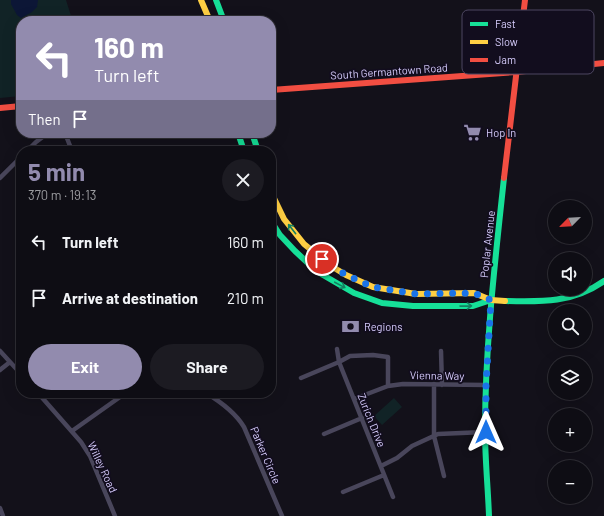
<!DOCTYPE html>
<meta charset="utf-8">
<style>
body{margin:0;font-family:Barlow,sans-serif;background:#1c1b22;color:#f1f3f6;height:100vh;display:flex;flex-direction:column;font-size:15px;white-space:nowrap}
*{box-sizing:border-box;margin:0}
p{font-size:13px;color:#9b9ca0}
.icon{flex:none;width:22px;height:22px;fill:none;stroke:currentColor;stroke-width:2;stroke-linecap:round;stroke-linejoin:round}
.map{position:relative;flex:1;overflow:hidden}
.drawer{position:absolute;left:16px;top:146px;width:260px;height:252px;display:flex;flex-direction:column;background:#0e0d14;border-radius:16px;box-shadow:0 4px 16px #0002,0 0 0 1px #2e2d34}
.drawer>*{flex:none}
.guide{position:absolute;left:16px;top:16px;width:260px;height:122px;border-radius:16px;box-shadow:0 4px 16px #0002,0 0 0 1px #2e2d34;background:#928bae;color:#fff;overflow:hidden}
.needle{width:26px;rotate:246deg}
.tools{position:absolute;left:548px;top:200px;display:grid;gap:8px}
.tools a{display:grid;place-items:center;width:44px;height:44px;border-radius:50%;background:#0e0d14;box-shadow:0 4px 16px #0002,0 0 0 1px #2e2d34;font-size:20px}
.pin{position:absolute;display:grid;place-items:center;width:34px;height:34px;color:#fff;margin:-17px;border:2px solid #fff;border-radius:50%;box-shadow:0 1px 4px #0007}
.me{position:absolute;width:44px;margin:-22px;rotate:0deg;stroke-linejoin:round;filter:drop-shadow(0 0 3px #0008)}
.turn{display:flex;align-items:center;gap:14px;height:84px;padding:0 12px;font-size:18px}
.turn .icon{width:52px;height:52px;stroke-width:2.5}
.turn b{display:block;font-size:28px;line-height:34px}
.then{display:flex;align-items:center;height:38px;padding:0 12px;background:#0003;gap:8px;font-size:15px}
.round{display:grid;place-items:center;flex:none;width:42px;height:42px;border-radius:21px;background:#1c1b22}
.overview{display:flex;align-items:center;justify-content:space-between;height:68px;padding:0 12px}
h1{font-size:24px;font-weight:700;line-height:30px;color:#928bae}
.button{display:flex;gap:8px;margin-top:auto;padding:8px 12px}
.button a{flex:1;height:46px;border-radius:24px;background:#928bae;color:#fff;font-size:16px;font-weight:700;line-height:46px;text-align:center}
.button a+a{background:#1c1b22;color:#f1f3f6}
ul{padding:0;list-style:none}
li{display:flex;align-items:center;gap:12px;height:56px;padding:0 12px}
li div{flex:1}
li b{display:block;font-size:15px}
li em{font-style:normal}
.map>svg:first-child{display:block}
</style>
<div class="map">
<svg width="604" height="516" viewBox="0 0 604 516">
<rect width="100%" height="100%" fill="#13111a"/>
<path fill="#112326" d="M0,0H66L72,19L68,21H21V96L0,98Z
M394,398L402,407L382,425L374,416Z"/>
<path fill="#0c1636" d="M11,0H38L37,7L32,12L21,18L17,15L11,4Z"/>
<g fill="none" stroke-linecap="round" stroke-linejoin="round">
<path stroke="#49465b" stroke-width="4.5" d="M65,133L72,151
M27,151L36,142L48,133
M0,178L21,157
M337,349L339,362L393,497
M0,351L21,374
M441,351L442,385
M0,370L10,362
M301,378L339,362L350,356L373,355L388,357V386
M434,384V436L444,476
M38,393L81,442L90,456L115,516
M206,393C221,402 235,412 244,427L282,516
M354,399L388,386L403,384L486,385
M72,431L120,397L129,393
M324,434L362,418
M381,466L397,458L412,446L438,434L485,432
M343,492L384,475
M0,508L3,516"/>
<path stroke="#16e098" stroke-width="6" d="M216,0L224,21
M238,133L244,151
M252,133L258,151
M271,221L280,235L295,251L310,265L323,275L354,293L382,303L413,306H473L491,300
M505,301C542,302 573,303 604,281
M489,516C488,488 485,459 485,431C485,346 495,262 504,178"/>
<path stroke="#ffcf43" stroke-width="6" d="M201,0L210,21
M271,192L284,219L304,244L331,266L346,275L373,287L416,294L474,293L491,300L505,301"/>
<path stroke="#f24e42" stroke-width="6" d="M516,72L604,63
M271,90L516,72
M0,108L21,106
M504,178L525,0"/>
</g>
<defs><path id="oneway-shaft" d="M-6 0H5M1.5-3L5.5 0L1.5 3" fill="none" stroke-width="1.6" stroke-linecap="round" stroke-linejoin="round"/></defs>
<g stroke="#148161">
<use href="#oneway-shaft" transform="translate(292 229) rotate(-128)"/>
<use href="#oneway-shaft" transform="translate(340 285) rotate(28)"/>
<use href="#oneway-shaft" transform="translate(466 306) rotate(-1)"/>
</g>
<g fill="none" stroke-linecap="round" stroke-linejoin="round">
<path stroke="#1a73e8" stroke-width="7" stroke-dasharray="0 12.6" d="M322,259L331,266L346,275L373,287L416,294L474,293L491,300L486,385V432"/>
</g>
<defs>
<symbol id="supermarket-bare" viewBox="-9 -9 18 18"><path d="M-6-5.5h2.5l.6 2H6L4.5 2H-2.5L-4.4-4H-6ZM-1.5 3.2a1.3 1.3 0 1 0 .1 0ZM3 3.2a1.3 1.3 0 1 0 .1 0Z" fill="#928bae" stroke="#120d1e" stroke-width="2.5" paint-order="stroke"/></symbol>
<symbol id="bank-bare" viewBox="-9 -9 18 18"><path d="M-6-4H6V4H-6ZM0-2.3a2.3 2.3 0 1 0 0 4.6a2.3 2.3 0 1 0 0-4.6Z" fill="#928bae" stroke="#120d1e" stroke-width="2.5" paint-order="stroke"/></symbol>
</defs>
<g fill-rule="evenodd">
<use href="#supermarket-bare" x="460" y="120" width="25" height="25"/>
<use href="#bank-bare" x="338" y="314" width="25" height="25"/>
</g>
<g text-anchor="middle" dominant-baseline="central" stroke-width="3.5" stroke-linejoin="round" paint-order="stroke">
<g font-size="11" fill="#d7cdfd" stroke="#120d1e">
<text transform="translate(389 71) rotate(-4)">South Germantown Road</text>
<text transform="translate(487 244) rotate(-84)">Poplar Avenue</text>
<text transform="translate(437 375) rotate(1)">Vienna Way</text>
<text transform="translate(372 420) rotate(68)">Zurich Drive</text>
<text transform="translate(266 455) rotate(67)">Parker Circle</text>
<text transform="translate(103 467) rotate(65)">Willey Road</text>
</g>
<g font-size="11" fill="#d7cdfd" stroke="#120d1e" text-anchor="start">
<text x="486" y="132">Hop In</text>
<text x="364" y="326">Regions</text>
</g>
</g>
<rect x="462" y="10" width="132" height="64" rx="6" fill="#120d1e" stroke="#4d4761" stroke-width="1"/>
<rect x="470" y="22" width="18" height="4" fill="#16e098"/>
<rect x="470" y="40" width="18" height="4" fill="#ffcf43"/>
<rect x="470" y="58" width="18" height="4" fill="#f24e42"/>
<g font-size="11" fill="#d7cdfd">
<text x="495" y="28">Fast</text>
<text x="495" y="46">Slow</text>
<text x="495" y="64">Jam</text>
</g>
</svg>
<div class="tools">
<a><svg class="needle" viewBox="-14 -14 28 28"><path d="M0-13l5 13h-10z" fill="#e53935"/><path d="M0 13l5-13h-10z" fill="#9b9ca0"/></svg></a>
<a><svg class="icon" aria-label="sound" viewBox="0 0 24 24"><path d="M4 9h4l5-4v14l-5-4H4zM17 9q2 3 0 6"/></svg></a>
<a><svg class="icon" aria-label="search" viewBox="0 0 24 24"><circle cx="10" cy="10" r="6"/><path d="M15 15l6 6"/></svg></a>
<a><svg class="icon" aria-label="layers" viewBox="0 0 24 24"><path d="M12 4l9 5-9 5-9-5zM3 14l9 5 9-5"/></svg></a>
<a>+</a>
<a>−</a>
</div>
<div class="pin" style="left:322px;top:259px;background:#d93025"><svg class="icon" aria-label="arrive" viewBox="0 0 24 24"><path d="M6 21V4h12l-3 4 3 4H6"/></svg></div>
<svg class="me" style="left:486px;top:432px" viewBox="-20 -20 40 40"><path d="M0-17L14 15 0 8-14 15z" fill="#1a73e8" stroke="#fff" stroke-width="4"/></svg>
<div class="guide">
<div class="turn"><svg class="icon" aria-label="left" viewBox="0 0 24 24"><path d="M17 20v-9H6M10 6l-5 5 5 5"/></svg><div><b>160 m</b>Turn left</div></div>
<div class="then">Then<svg class="icon" aria-label="arrive" viewBox="0 0 24 24"><path d="M6 21V4h12l-3 4 3 4H6"/></svg></div>
</div>
<section class="drawer">
<div class="overview"><div><h1>5 min</h1><p>370 m · 19:13</p></div><a class="round"><svg class="icon" aria-label="close" viewBox="0 0 24 24"><path d="M6 6l12 12M18 6L6 18"/></svg></a></div>
<ul>
<li><svg class="icon" aria-label="left" viewBox="0 0 24 24"><path d="M17 20v-9H6M10 6l-5 5 5 5"/></svg><div><b>Turn left</b></div><em>160 m</em></li>
<li><svg class="icon" aria-label="arrive" viewBox="0 0 24 24"><path d="M6 21V4h12l-3 4 3 4H6"/></svg><div><b>Arrive at destination</b></div><em>210 m</em></li>
</ul>
<div class="button"><a>Exit</a><a>Share</a></div>
</section>
</div>
